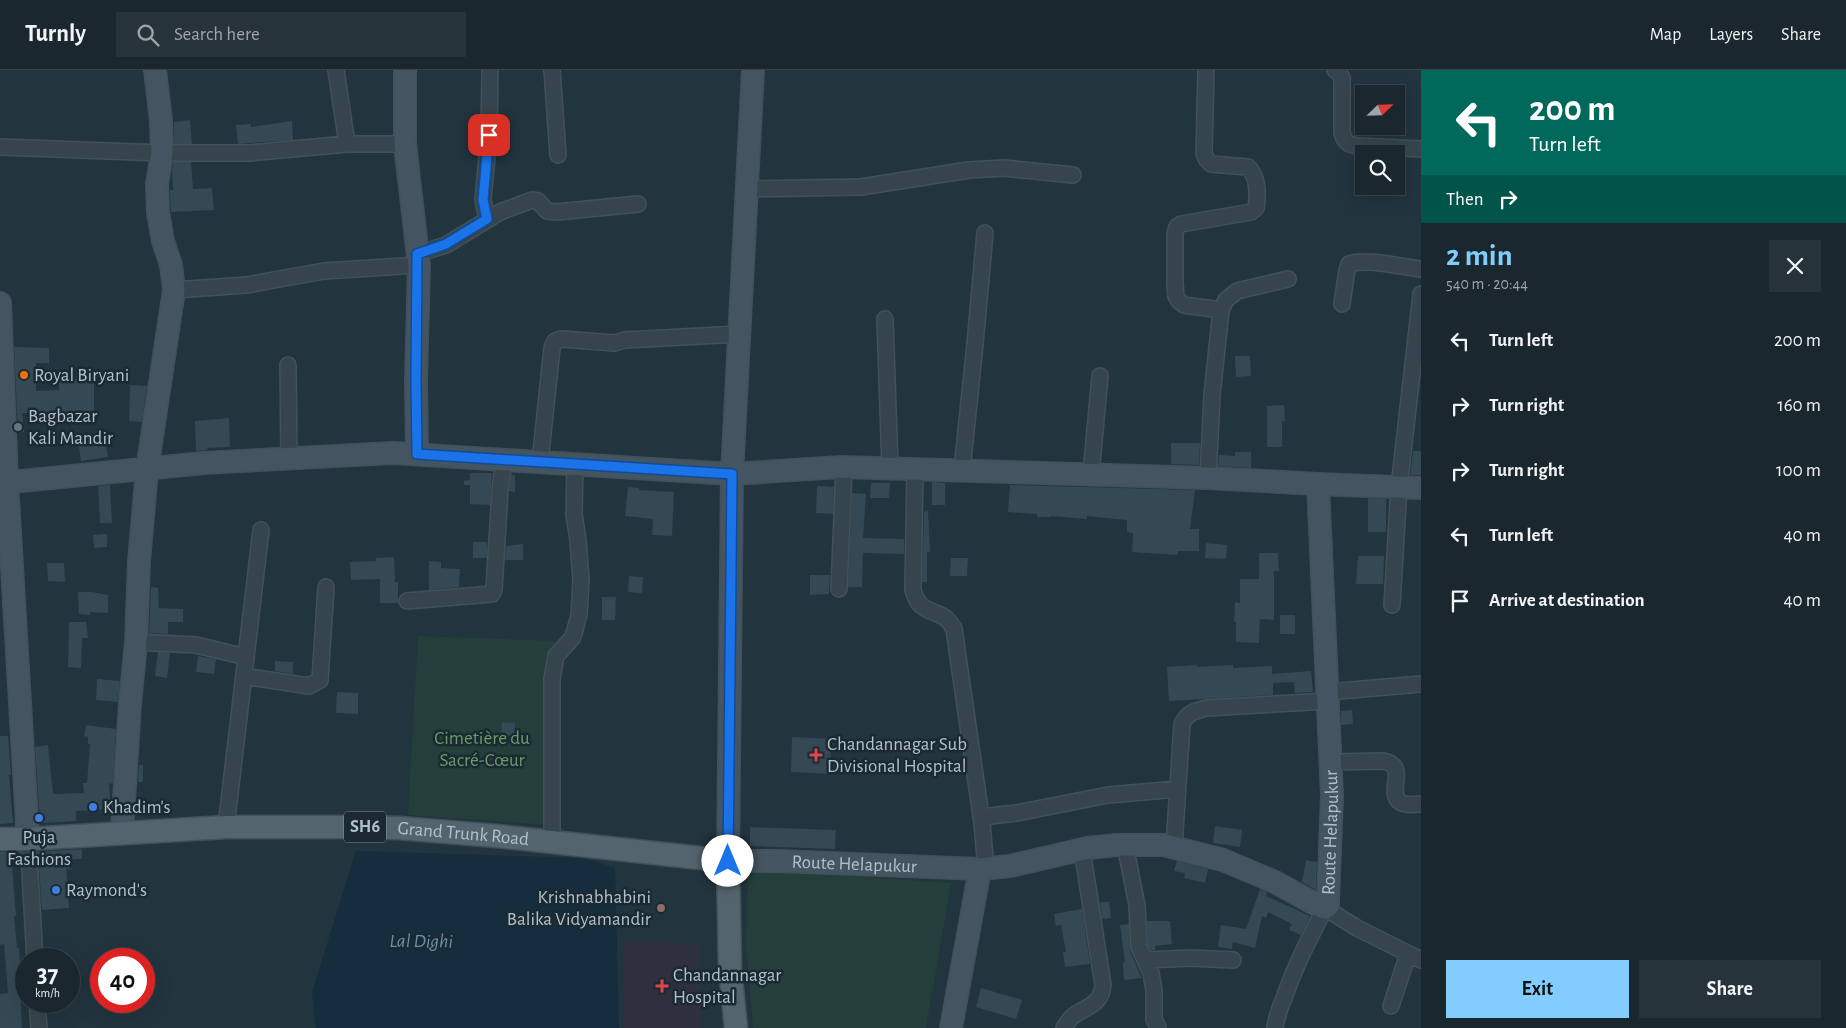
<!DOCTYPE html>
<meta charset="utf-8">
<style>
body{margin:0;font-family:"Alegreya Sans",sans-serif;background:#27333a;color:#f1f3f6;height:100vh;display:flex;flex-direction:column;font-size:19px;white-space:nowrap}
*{box-sizing:border-box;margin:0}
p{font-size:16px;color:#9fa5aa}
.icon{flex:none;width:28px;height:28px;fill:none;stroke:currentColor;stroke-width:2;stroke-linecap:round;stroke-linejoin:round}
.map{position:relative;flex:1;overflow:hidden}
.sheet{display:flex;flex-direction:column;background:#1a272e;width:425px}
.sheet>*{flex:none}
.banner{background:#00695c;color:#fff;overflow:hidden}
.needle{width:32px;rotate:67deg}
.buttons{position:absolute;left:1355px;top:15px;display:grid;gap:10px}
.buttons a{display:grid;place-items:center;width:50px;height:50px;border-radius:0px;background:#1a272e;box-shadow:0 5px 20px #0002,0 0 0 1px #38444a;font-size:25px}
.speed{position:absolute;left:15px;top:878px;display:flex;gap:10px;font-size:25px;font-weight:700;text-align:center}
.speed>*{display:grid;place-content:center;width:65px;height:65px;border-radius:50%;background:#1a272e;box-shadow:0 5px 20px #0002,0 0 0 1px #38444a;line-height:1}
.speed small{font-size:12px;font-weight:400}
.speed .limit{border:8px solid #d22;background:#fff;color:#111}
.pin{position:absolute;display:grid;place-items:center;width:42px;height:42px;color:#fff;margin:-21px;border-radius:10px;box-shadow:0 2px 8px #0006}
.me{position:absolute;width:55px;margin:-28px;rotate:0deg;stroke-linejoin:round;filter:drop-shadow(0 0 4px #0008)}
.turn{display:flex;align-items:center;gap:18px;height:105px;padding:0 25px;font-size:22px}
.turn .icon{width:65px;height:65px;stroke-width:2.5}
.turn b{display:block;font-size:35px;line-height:42px}
.then{display:flex;align-items:center;height:48px;padding:0 25px;background:#0003;gap:10px;font-size:19px}
.round{display:grid;place-items:center;flex:none;width:52px;height:52px;border-radius:0px;background:#27333a}
.head{display:flex;align-items:center;justify-content:space-between;height:85px;padding:0 25px}
h1{font-size:30px;font-weight:700;line-height:38px;color:#82cdfd}
.primary-button{display:flex;gap:10px;margin-top:auto;padding:10px 25px}
.primary-button a{flex:1;height:58px;border-radius:0px;background:#82cdfd;color:#111;font-size:20px;font-weight:700;line-height:58px;text-align:center}
.primary-button a+a{background:#27333a;color:#f1f3f6}
ul{padding:0;list-style:none}
li{display:flex;align-items:center;gap:15px;height:65px;padding:0 25px}
li div{flex:1}
li b{display:block;font-size:19px}
li em{font-style:normal}
header{display:flex;align-items:center;gap:30px;box-sizing:border-box;height:70px;padding:0 25px;background:#1a272e;border-bottom:1px solid #38444a}
header strong{font-size:24px}
nav{display:flex;gap:28px;margin-inline-start:auto;font-size:18px}
.search{width:350px;height:45px;background:#27333a;display:flex;align-items:center;gap:12px;box-sizing:border-box;padding:0 18px;border-radius:0px;color:#9fa5aa;font-size:19px}
main{display:flex;flex:1;min-height:0}
.map>svg:first-child{display:block}
</style>
<header>
<strong>Turnly</strong>
<div class="search"><svg class="icon" aria-label="search" viewBox="0 0 24 24"><circle cx="10" cy="10" r="6"/><path d="M15 15l6 6"/></svg>Search here</div>
<nav><a>Map</a><a>Layers</a><a>Share</a></nav>
</header>
<main>
<div class="map">
<svg width="1421" height="958" viewBox="0 0 1421 958">
<rect width="100%" height="100%" fill="#22343e"/>
<path fill="#2e303e" d="M624,871L699,874L701,958H624Z"/>
<path fill="#243e3c" d="M418,566L555,571L552,755L408,745Z
M748,799L951,813L926,958H753L746,876Z"/>
<path fill="#152d3c" d="M356,781L584,788L615,798L619,958H316L312,922Z"/>
<path fill="#344954" d="M190,50L192,74H174V52Z
M292,51L293,70L238,74L236,55L251,54V57Z
M173,92H191L193,119L212,118L214,140L171,142L170,120H173L172,102Z
M14,277L49,278V293H36V321L59,320V309H94V351L59,350V342L22,343L24,362L18,363Z
M1235,286H1250L1251,306L1236,307Z
M130,315L147,316L142,352L129,351Z
M1284,335L1285,351H1282V377H1267V336Z
M229,348L230,377L207,378L208,380L196,381L195,351Z
M104,366L108,387L81,391L78,370Z
M1171,373H1200L1199,395L1171,394Z
M1413,381H1421V405H1410Z
M1235,382H1251V398L1218,396L1219,385L1235,386Z
M470,403H492L490,435L470,434V415H464V411L470,410Z
M511,405H515V422L509,421Z
M932,412L945,413V435H932Z
M871,413H890L889,428H870Z
M110,415L112,453H100L98,416Z
M1010,415L1195,420L1190,459H1199V481H1178V485L1132,482L1133,463L1127,462V450L1087,446V449L1051,446V447H1037V444L1008,442Z
M817,416L834,417L833,444L816,443Z
M628,417L639,418V420L674,422L672,466L652,465L653,449L625,446Z
M852,423L866,424L863,468L904,469V484L863,483L862,517H848Z
M1368,428L1386,429V462H1368Z
M928,441L930,482H927V512H922L924,442Z
M107,464V477L94,478L93,465Z
M473,472H487V488H473Z
M1206,473L1227,475L1226,489L1205,488Z
M523,474V490H505L506,476Z
M1259,483H1278L1279,501H1274V550L1260,549L1259,573L1236,572V552H1234L1235,532L1240,533V509H1259Z
M1358,486H1384L1383,514H1356Z
M394,487L395,512H398V533H380V509L351,510L350,492L376,491V488Z
M951,488H968L967,506H950Z
M429,491L441,492V498L460,499L459,517L429,520Z
M47,493H64L65,512L48,511Z
M810,505H830L829,524L810,525Z
M629,506L643,507L642,523L628,522Z
M151,517L158,518L159,538L183,539V552H168V564L149,563Z
M78,522H92L108,525V543L90,542V545L79,544Z
M602,527H616L615,550H602Z
M1280,545H1295V564H1280Z
M69,552H86L88,568H82L81,598L68,597Z
M158,582L170,583L167,608L155,606Z
M198,586L216,589L214,604L196,602Z
M275,591L293,592V604L275,601Z
M1197,595V597L1233,595V598L1272,596V604L1311,601L1313,622L1295,623L1294,612L1273,613V625L1169,631L1167,597Z
M97,609L120,611L118,632L96,630Z
M337,622L358,623V644L336,643Z
M1352,640L1353,654L1341,655V641Z
M502,652L515,653V666H501Z
M86,655L116,659L113,713L109,714L111,739L76,741V751L40,753L35,677L48,675L53,724L84,723L83,713H87L90,674H88V667L84,666Z
M0,666H8L11,705H9L13,753L0,754Z
M792,667L831,669L830,704L791,702Z
M139,695H143V712H138Z
M1215,756L1242,760L1240,777L1213,773Z
M750,757L836,760L835,779L750,776Z
M82,779V789H69V799H66L69,838L42,840L38,782Z
M0,782H11L16,846H14L17,878H19L22,917H20L22,958H0V924L8,923L4,874L0,875Z
M1306,790L1317,792L1316,820L1302,812Z
M1177,791L1208,799L1205,813L1184,808L1185,803L1174,801Z
M1260,819L1267,822L1266,826L1310,846L1301,865L1289,860L1292,854L1268,842L1266,848L1262,846L1255,878L1233,872L1232,879L1218,877L1221,855L1246,859Z
M1100,832H1109L1111,848L1102,849Z
M1082,839L1090,894L1065,897L1063,882H1066L1061,855L1056,856L1054,844Z
M1147,851H1170L1172,874L1155,876V880H1151L1148,875Z
M1129,854L1130,881L1142,908L1124,910L1123,892H1125L1120,855Z
M981,918L1022,930L1016,949L976,937Z"/>
<g fill="none" stroke-linecap="round" stroke-linejoin="round">
<defs>
<path id="street" d="M552,0L558,85
M1206,0L1204,84L1207,90L1211,94L1248,97C1258,107 1258,125 1256,138L1251,142L1181,154L1177,157L1175,163V213L1176,226L1179,231L1184,235L1221,240
M1335,0L1339,2L1342,8V63C1345,73 1349,75 1358,76L1421,79
M347,74H405
M0,77L162,83H249L347,74L336,0
M747,119L861,117L969,100L1004,98L1073,105
M487,149L483,130L489,65L490,0
M417,184L446,175L500,142L532,130L538,131L547,141L557,142L638,134
M174,220L247,215L324,201L419,195
M1342,234L1347,200L1349,194C1367,188 1401,197 1421,199
M885,249L890,398
M288,295L289,388
M540,392L552,278L555,271L561,269L615,273L625,270L739,264
M915,399L913,520C915,526 917,533 923,537C937,546 945,542 954,559L982,753L986,799
M962,400L975,274L985,163
M1091,404L1100,306
M1208,408L1212,325L1221,240L1226,230L1237,221L1288,209
M839,519L844,397
M407,531L492,524L494,520L500,420L504,390
M1392,535L1399,417L1421,224
M136,572L196,575L246,587
M244,606L309,616L320,610L326,517
M1328,622L1421,614
M1331,692L1384,691C1409,696 1386,722 1400,732C1406,736 1415,734 1421,734
M981,747L1017,743L1108,725L1178,719
M226,757L261,460
M28,769L35,889
M552,772V609L556,586L573,567L579,545L581,510L578,470L574,444L575,394
M1125,775L1137,835L1139,877L1151,903L1154,921V949L1158,958
M1174,777L1182,654C1188,642 1195,641 1207,638L1328,631
M1145,890L1191,888L1233,890
M37,931L39,958
M1391,936L1408,884
M1064,958C1066,955 1068,951 1071,948C1084,936 1101,937 1103,915L1082,779
M1275,958C1276,947 1280,938 1284,928C1295,896 1310,867 1325,838L1357,858L1421,890"/>
<g id="secondary">
<path d="M405,0V74L419,195L416,311L417,384"/>
<path id="s1" d="M753,0L732,404L728,791H779L980,799L1010,796L1088,778L1116,775H1164L1223,790L1275,812L1315,834L1325,838L1328,836V831L1332,726L1318,414"/>
<path d="M0,233L7,412L28,769"/>
<path d="M0,413L204,393L393,383L732,404L841,397L1208,408L1318,414L1421,418"/>
<path d="M122,762L130,634L136,572L139,491L147,400L174,220L171,195L163,171L158,142L157,114L162,83L161,51L155,0"/>
<path d="M951,958L980,799"/>
</g>
<g id="primary">
<path id="s2" d="M0,769H28L226,757H348L399,758L497,766L728,791L730,899L736,958"/>
</g>
</defs>
<use href="#street" stroke="#425159" stroke-width="18"/>
<use href="#secondary" stroke="#425159" stroke-width="24"/>
<use href="#primary" stroke="#425159" stroke-width="25"/>
<use href="#street" stroke="#36454d" stroke-width="15"/>
<use href="#secondary" stroke="#445561" stroke-width="21"/>
<use href="#primary" stroke="#54646e" stroke-width="22"/>
</g>
<g fill="none" stroke-linecap="round" stroke-linejoin="round">
<defs>
<path id="route" d="M489,65L483,130L487,149L446,174L417,184L416,311L417,384L732,404L728,791"/>
</defs>
<use href="#route" stroke="#114b97" stroke-width="12"/>
<use href="#route" stroke="#1a73e8" stroke-width="9"/>
</g>
<circle fill="#e8710a" stroke="#1b2a32" stroke-width="2" cx="24" cy="305" r="5"/>
<circle fill="#6b7280" stroke="#1b2a32" stroke-width="2" cx="18" cy="357" r="5"/>
<g fill="#e0444e" stroke="#1b2a32" stroke-width="2">
<path d="M813.5 677.5h5v5h5v5h-5v5h-5v-5h-5v-5h5z"/>
<path d="M659.5 908.5h5v5h5v5h-5v5h-5v-5h-5v-5h5z"/>
</g>
<g fill="#3f7fe0" stroke="#1b2a32" stroke-width="2">
<circle cx="93" cy="737" r="5"/>
<circle cx="39" cy="748" r="5"/>
<circle cx="56" cy="820" r="5"/>
</g>
<circle fill="#8d6e63" stroke="#1b2a32" stroke-width="2" cx="661" cy="838" r="5"/>
<g text-anchor="middle" dominant-baseline="central" stroke-width="5" stroke-linejoin="round" paint-order="stroke">
<rect fill="#1b2a32" stroke="#84939c" stroke-width="1" x="344" y="741.5" width="42" height="31" rx="4"/>
<g font-size="18" font-weight="bold" fill="#b1c0c9">
<text x="365" y="757">SH6</text>
</g>
<g font-size="19" fill="#b1c0c9" stroke="#1b2a32" text-anchor="start">
<text x="34" y="305">Royal Biryani</text>
<text x="28" y="346">Bagbazar<tspan x="28" dy="22">Kali Mandir</tspan></text>
<text x="827" y="674">Chandannagar Sub<tspan x="827" dy="22">Divisional Hospital</tspan></text>
<text x="103" y="737">Khadim's</text>
<text x="39" y="767" text-anchor="middle">Puja<tspan x="39" dy="22">Fashions</tspan></text>
<text x="66" y="820">Raymond's</text>
<text x="651" y="827" text-anchor="end">Krishnabhabini<tspan x="651" dy="22">Balika Vidyamandir</tspan></text>
<text x="673" y="905">Chandannagar<tspan x="673" dy="22">Hospital</tspan></text>
</g>
<g font-size="19" fill="#679b67" stroke="#1b2a32">
<text x="482" y="668">Cimetière du<tspan x="482" dy="22">Sacré-Cœur</tspan></text>
</g>
<g font-size="19" fill="#b1c0c9" stroke="#1b2a32">
<text stroke="none"><textPath href="#s1" startOffset="1481">Route Helapukur</textPath></text>
<text stroke="none"><textPath href="#s2" startOffset="464">Grand Trunk Road</textPath></text>
<text stroke="none"><textPath href="#s1" startOffset="918">Route Helapukur</textPath></text>
</g>
<g font-size="20" font-style="italic" fill="#6893aa" stroke="#1b2a32">
<text x="421" y="871">Lal Dighi</text>
</g>
</g>
</svg>
<div class="buttons">
<a><svg class="needle" viewBox="-14 -14 28 28"><path d="M0-13l5 13h-10z" fill="#e53935"/><path d="M0 13l5-13h-10z" fill="#9fa5aa"/></svg></a>
<a><svg class="icon" aria-label="search" viewBox="0 0 24 24"><circle cx="10" cy="10" r="6"/><path d="M15 15l6 6"/></svg></a>
</div>
<div class="speed"><div>37<small>km/h</small></div><div class="limit">40</div></div>
<div class="pin" style="left:489px;top:65px;background:#d93025"><svg class="icon" aria-label="arrive" viewBox="0 0 24 24"><path d="M6 21V4h12l-3 4 3 4H6"/></svg></div>
<svg class="me" style="left:728px;top:791px" viewBox="-20 -20 40 40"><circle r="19" fill="#fff"/><path d="M0-13L10 11 0 6-10 11z" fill="#1a73e8"/></svg>
</div>
<section class="sheet">
<div class="banner">
<div class="turn"><svg class="icon" aria-label="left" viewBox="0 0 24 24"><path d="M17 20v-9H6M10 6l-5 5 5 5"/></svg><div><b>200 m</b>Turn left</div></div>
<div class="then">Then<svg class="icon" aria-label="right" viewBox="0 0 24 24"><path d="M7 20v-9h11M14 6l5 5-5 5"/></svg></div>
</div>
<div class="head"><div><h1>2 min</h1><p>540 m · 20:44</p></div><a class="round"><svg class="icon" aria-label="close" viewBox="0 0 24 24"><path d="M6 6l12 12M18 6L6 18"/></svg></a></div>
<ul>
<li><svg class="icon" aria-label="left" viewBox="0 0 24 24"><path d="M17 20v-9H6M10 6l-5 5 5 5"/></svg><div><b>Turn left</b></div><em>200 m</em></li>
<li><svg class="icon" aria-label="right" viewBox="0 0 24 24"><path d="M7 20v-9h11M14 6l5 5-5 5"/></svg><div><b>Turn right</b></div><em>160 m</em></li>
<li><svg class="icon" aria-label="right" viewBox="0 0 24 24"><path d="M7 20v-9h11M14 6l5 5-5 5"/></svg><div><b>Turn right</b></div><em>100 m</em></li>
<li><svg class="icon" aria-label="left" viewBox="0 0 24 24"><path d="M17 20v-9H6M10 6l-5 5 5 5"/></svg><div><b>Turn left</b></div><em>40 m</em></li>
<li><svg class="icon" aria-label="arrive" viewBox="0 0 24 24"><path d="M6 21V4h12l-3 4 3 4H6"/></svg><div><b>Arrive at destination</b></div><em>40 m</em></li>
</ul>
<div class="primary-button"><a>Exit</a><a>Share</a></div>
</section>
</main>
